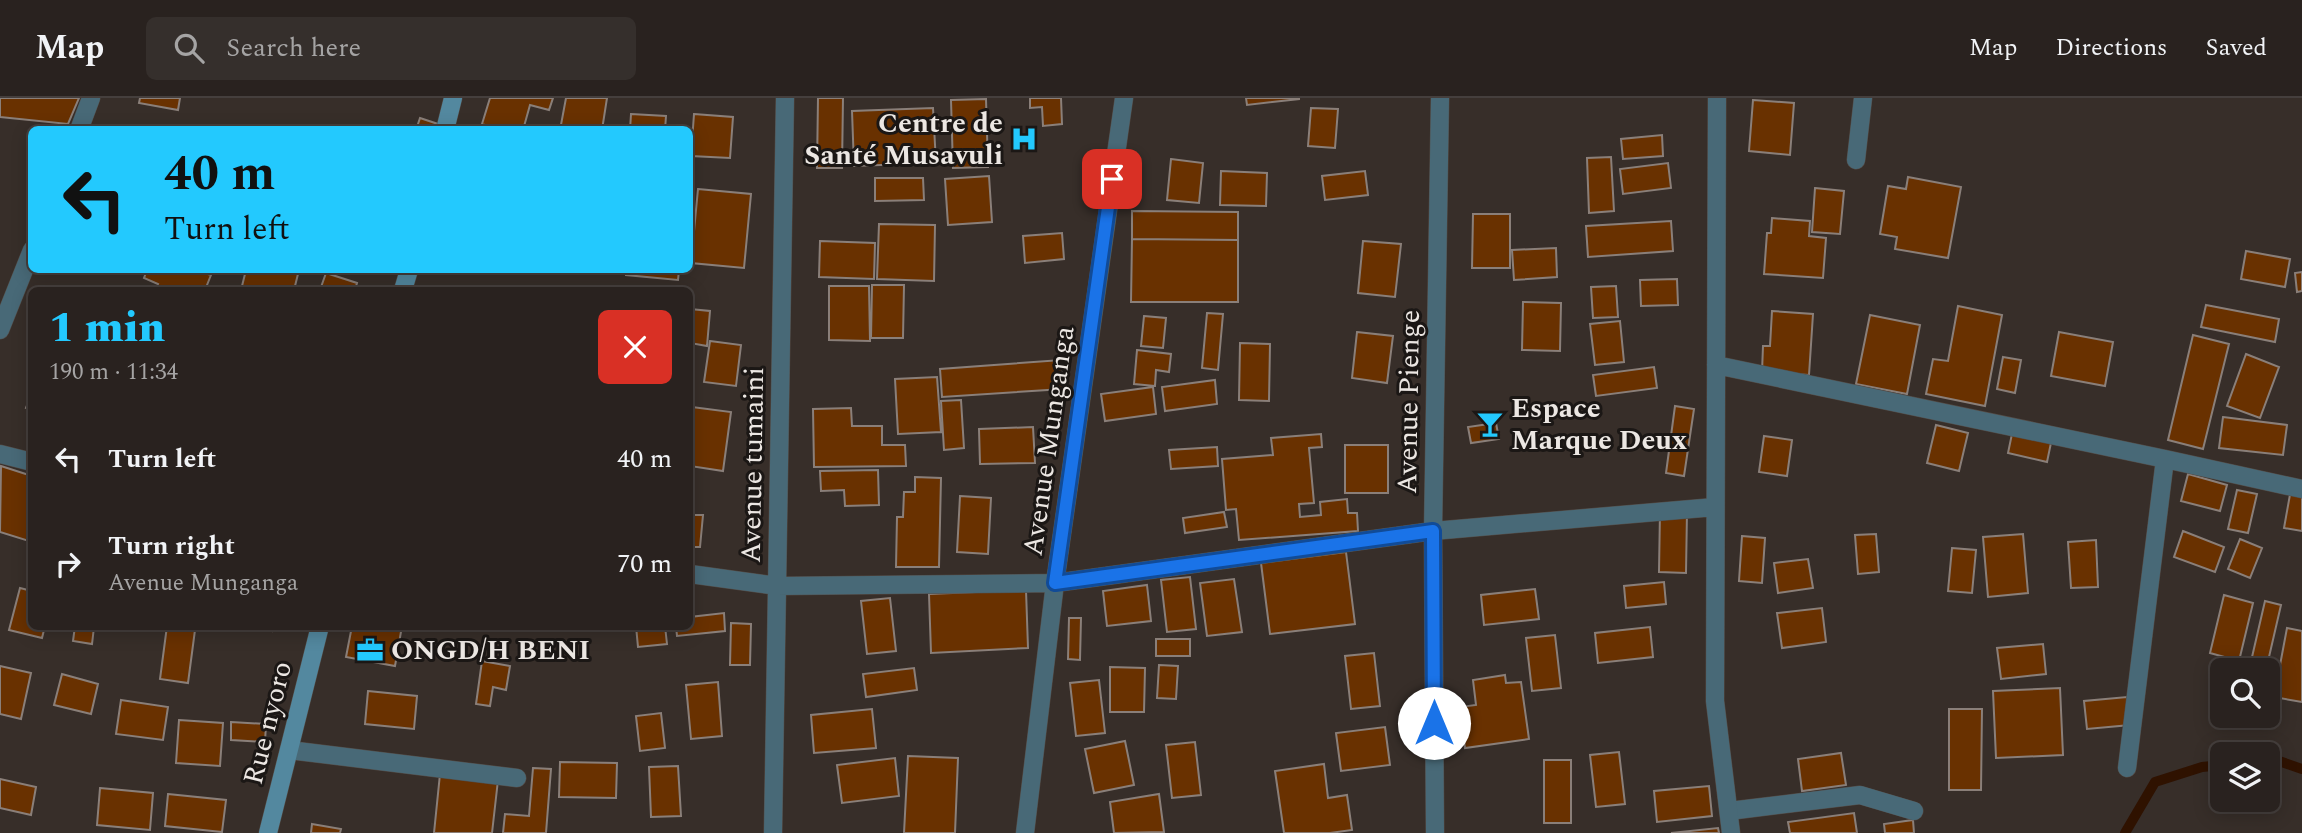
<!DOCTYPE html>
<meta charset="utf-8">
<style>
body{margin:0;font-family:Spectral,serif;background:#352f2c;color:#f1f3f6;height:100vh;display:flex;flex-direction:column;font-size:26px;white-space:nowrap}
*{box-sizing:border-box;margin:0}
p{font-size:23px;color:#a5a4a4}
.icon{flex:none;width:38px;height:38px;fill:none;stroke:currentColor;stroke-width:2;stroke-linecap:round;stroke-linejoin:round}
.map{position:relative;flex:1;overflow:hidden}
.sheet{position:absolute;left:28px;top:189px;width:665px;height:343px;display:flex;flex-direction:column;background:#29221f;border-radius:10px;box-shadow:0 4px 18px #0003,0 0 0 2px #453f3d}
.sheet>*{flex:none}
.top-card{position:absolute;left:28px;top:28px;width:665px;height:147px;border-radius:10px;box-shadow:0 4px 18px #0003,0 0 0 2px #453f3d;background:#23c9fe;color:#111;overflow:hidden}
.controls{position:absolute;left:2210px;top:560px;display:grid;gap:14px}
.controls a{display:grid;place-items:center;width:70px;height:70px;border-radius:10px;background:#29221f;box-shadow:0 4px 18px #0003,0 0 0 2px #453f3d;font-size:35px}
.pin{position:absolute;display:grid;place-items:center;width:60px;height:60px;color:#fff;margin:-30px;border-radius:14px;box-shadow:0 4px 10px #0006}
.me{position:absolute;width:77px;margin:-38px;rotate:0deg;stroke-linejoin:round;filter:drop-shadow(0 0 5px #0008)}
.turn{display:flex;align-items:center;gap:24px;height:147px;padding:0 21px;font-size:32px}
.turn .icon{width:91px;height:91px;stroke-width:2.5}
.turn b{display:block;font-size:49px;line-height:60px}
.round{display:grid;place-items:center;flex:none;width:74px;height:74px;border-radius:10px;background:#352f2c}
.overview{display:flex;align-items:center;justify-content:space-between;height:119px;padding:0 21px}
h1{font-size:42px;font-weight:800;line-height:52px;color:#23c9fe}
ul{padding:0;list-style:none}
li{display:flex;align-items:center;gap:21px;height:105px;padding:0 21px}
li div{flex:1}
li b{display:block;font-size:26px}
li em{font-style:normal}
header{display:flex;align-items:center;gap:42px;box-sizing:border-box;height:98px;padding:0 35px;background:#29221f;border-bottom:2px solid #453f3d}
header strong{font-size:33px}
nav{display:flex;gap:38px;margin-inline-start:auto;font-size:24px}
.search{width:490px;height:63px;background:#352f2c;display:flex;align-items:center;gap:18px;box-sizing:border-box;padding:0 24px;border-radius:10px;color:#a5a4a4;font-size:26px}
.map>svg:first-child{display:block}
</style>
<header>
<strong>Map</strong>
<div class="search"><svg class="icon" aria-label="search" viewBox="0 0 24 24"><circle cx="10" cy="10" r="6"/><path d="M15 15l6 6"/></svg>Search here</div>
<nav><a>Map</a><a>Directions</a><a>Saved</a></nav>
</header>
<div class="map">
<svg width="2302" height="735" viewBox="0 0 2302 735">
<rect width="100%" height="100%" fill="#372e29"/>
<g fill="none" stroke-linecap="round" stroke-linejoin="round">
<path stroke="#2f1200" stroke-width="10" d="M2268,663L2276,662L2302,671
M2125,735L2155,684L2202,669L2222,667"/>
</g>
<path fill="#693100" stroke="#8a7f79" stroke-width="2" d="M0,0H79L68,26L0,19Z
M140,0H180L178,12L139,5Z
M490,0H553L549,12L530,7L523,32H500L482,26Z
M566,0H607L602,32H560Z
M818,0H843L842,70H817Z
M1030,0H1061L1062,26L1043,28L1042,9L1030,10Z
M1246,0H1299V1L1247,7Z
M986,1L988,69L953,70L951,2Z
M1753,2L1794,5L1790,57L1749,53Z
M933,10L936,65L854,68L852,13Z
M1311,10L1338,11L1335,50L1308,48Z
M631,16L666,18L665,32H630Z
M694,16L733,19L730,60L691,58Z
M420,20L438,26L436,32H416Z
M1662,37L1663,58L1623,61L1621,41Z
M1611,59L1614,113L1589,115L1587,60Z
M1171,61L1203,65L1199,105L1167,102Z
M1668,65L1671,90L1623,96L1620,71Z
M1221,73L1267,75L1266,108L1220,107Z
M1365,73L1368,97L1325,102L1322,78Z
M989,78L992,124L948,127L945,81Z
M1908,79L1961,89L1948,160L1895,151L1897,139L1880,136L1888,88L1906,91Z
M875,80H923L924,102L875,103Z
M1815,90L1844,93L1840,136L1812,134Z
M698,91L751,96L744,170L691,165Z
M1132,113L1238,114V142L1132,141Z
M1473,116H1510V170H1472Z
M1772,120L1810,123L1809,138L1826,140L1823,180L1764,176L1767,135H1771Z
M1671,123L1673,153L1588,159L1586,128Z
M879,126L935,127L934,183L877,181Z
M1062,135L1064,161L1025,165L1023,138Z
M1132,141L1238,142V204H1131Z
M820,143L875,145L874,181L819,179Z
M1363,143L1401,146L1395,199L1358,195Z
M1556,150L1557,179L1514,182L1512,152Z
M2246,153L2290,161L2285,189L2241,181Z
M147,172H195L211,177L205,192H155L158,186L144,180Z
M246,172H299L294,192H241Z
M626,172H679L678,182L626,177Z
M2302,174V193L2297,194L2295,175Z
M326,175L357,185L355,192H320Z
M1677,181L1678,207L1641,208L1640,182Z
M872,187H904L903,240H871Z
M829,188H869L870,243L829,242Z
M1616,188L1618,219L1593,220L1591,189Z
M1523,204L1561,205L1560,253L1522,252Z
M2206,207L2279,221L2275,244L2201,229Z
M1958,208L2002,217L1985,308L1926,296L1933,261L1948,263Z
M690,211L710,213L707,248L690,245Z
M1772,213L1813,216L1809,277L1762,274L1763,248H1770Z
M1207,215L1223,216L1218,272L1202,270Z
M1870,217L1920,227L1907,296L1856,286Z
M1144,218L1166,220L1163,250L1141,248Z
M1620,223L1624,264L1595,267L1590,226Z
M1357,234L1393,238L1387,285L1352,280Z
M2059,234L2113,244L2105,288L2051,278Z
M2193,237L2229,246L2203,351L2168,342Z
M710,243L741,247L736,288L704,284Z
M1240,245L1270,246L1269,303L1239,302Z
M1137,252L1171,256L1169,274L1156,272L1155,288L1134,286Z
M2246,256L2279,269L2260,320L2227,308Z
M2003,259L2021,262L2015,295L1997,291Z
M1061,262L1063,291L942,299L940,271Z
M1654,269L1657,290L1596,298L1593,277Z
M937,279L941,334L898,336L895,281Z
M1215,282L1217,306L1165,313L1162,289Z
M1153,289L1156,316L1105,323L1101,296Z
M32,295V312L26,310Z
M961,302L964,350L944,352L941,303Z
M1675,308L1694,311L1684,378L1666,375Z
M692,309L731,314L723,373L690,368Z
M851,310L852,328H882V347H905L906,368L814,369L813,311Z
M2223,319L2287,327L2283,357L2219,350Z
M1496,325L1499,341L1471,345L1468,329Z
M1936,327L1968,335L1959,373L1927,365Z
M1033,329L1035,365L980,366L979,331Z
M2013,331L2052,340L2047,364L2008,355Z
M1321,336L1322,349L1309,350L1314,405L1299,406L1300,419L1321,417L1320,404L1347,401L1348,415H1357L1358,433L1239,442L1236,411L1226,412L1222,361L1273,357L1271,340Z
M1764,338L1792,342L1787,378L1759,374Z
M1345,347H1388V395H1345Z
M1217,349L1218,368L1171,371L1169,352Z
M1,368L32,378V444L0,434Z
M878,372L879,407L845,408L844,392L821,393L820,373Z
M2188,376L2227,387L2220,413L2181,403Z
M915,379L941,380L939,469H896L897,419H903L904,394H915Z
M2291,391L2302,393V433L2284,430Z
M2237,392L2257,396L2248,435L2228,431Z
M960,398L991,400L988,456L957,454Z
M1660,413H1687L1686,475L1659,474Z
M1224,414L1227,429L1185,435L1183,420Z
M690,417H703L700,449H690Z
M2183,433L2224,449L2215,474L2174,459Z
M1876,436L1879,474L1858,476L1855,437Z
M2023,436L2028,495L1988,499L1983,439Z
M1742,438L1765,440L1762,485L1739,483Z
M2240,441L2262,450L2250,480L2228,471Z
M2096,442L2098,489L2071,490L2068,444Z
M1952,450L1976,452L1972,495L1948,493Z
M1346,454L1355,526L1270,536L1261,465Z
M1808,461L1813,490L1778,495L1774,465Z
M1190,479L1196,531L1167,534L1161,482Z
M1234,481L1242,534L1207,538L1200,485Z
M1664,484L1666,506L1626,510L1624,488Z
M1147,487L1151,523L1107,528L1103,493Z
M20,490L32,493V528H45L42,540L9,532Z
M1535,491L1539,521L1484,527L1481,497Z
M1026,492L1028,550L931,555L929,496Z
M2224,497L2253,505L2239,563L2210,555Z
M890,500L896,553L867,556L861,503Z
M2265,503L2281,507L2266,572H2249Z
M1822,510L1826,544L1782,550L1777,515Z
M724,515L725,533L677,538L676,528H690V519Z
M1069,520H1081L1080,562L1068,561Z
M731,525L751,526L750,567H730Z
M75,528L94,529L92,546L73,543Z
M167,528L195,532L188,585L160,581Z
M251,528H273L272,533Z
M352,528H402L395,568L346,559Z
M636,528H665L667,546L638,549Z
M1650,529L1653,559L1598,565L1595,535Z
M2287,530L2302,533V604L2274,599Z
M1555,537L1561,590L1532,593L1526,540Z
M1156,541H1190V558H1156Z
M2043,546L2046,576L2001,581L1997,550Z
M1374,555L1380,608L1351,611L1345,558Z
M482,563L510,568L506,592L493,589L490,608L476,606Z
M1159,567L1178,568L1176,601L1157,600Z
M0,568L31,575L21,621L0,616Z
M1110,569L1145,570L1144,614H1110Z
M914,570L917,592L866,599L863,576Z
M62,576L98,586L91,616L54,607Z
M1505,577L1506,585L1521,584L1529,641L1465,650L1460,609L1476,607L1473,582Z
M1099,582L1105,635L1076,638L1070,585Z
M718,584L722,638L691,641L686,587Z
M2060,590L2063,657L1996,660L1993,593Z
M368,593L417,598L414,631L365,626Z
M2127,599L2130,627L2087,631L2084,603Z
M121,602L168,609L163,642L116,636Z
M872,611L876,650L814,655L811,617Z
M1949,611H1982L1981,692H1949Z
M661,615L665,650L640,653L636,618Z
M179,622L223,625L220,668L176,665Z
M231,624L266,626L265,644L231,642Z
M1385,629L1390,667L1341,673L1336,635Z
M1125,643L1134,687L1094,695L1085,651Z
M1195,644L1201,697L1172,700L1166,647Z
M1619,654L1625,706L1596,709L1590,657Z
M1841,655L1846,687L1802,693L1798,661Z
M908,658L958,660L955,735H904Z
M895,660L899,698L842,705L837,667Z
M1544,662H1571V725H1544Z
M560,664L617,665L616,700L559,699Z
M1324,666L1328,700L1347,697L1352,732L1330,735H1284L1275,673Z
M678,668L681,718L651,719L649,669Z
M533,670L551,671L546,735H503L505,716L529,718Z
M440,676L498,682L492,735H434Z
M0,681L36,689L31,717L0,710Z
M1709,688L1712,718L1657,724L1654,693Z
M100,690L153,695L150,732L97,727Z
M168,696L226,702L222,734L165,728Z
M1159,696L1164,734L1114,735L1110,704Z
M1854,715L1857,735H1790L1788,724Z
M1913,722L1914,735H1885L1884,726Z
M312,726L341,731L340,735H311Z
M1718,730L1719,735H1671Z"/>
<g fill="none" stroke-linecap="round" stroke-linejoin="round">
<defs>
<path id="lane" d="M1856,62L1863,0
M289,652L517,680
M1729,713L1860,697L1914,713"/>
<path id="street" d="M1717,0L1715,603L1731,735
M79,32L91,0
M0,232L32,152
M1716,267L2165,361L2302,391
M0,356L32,364
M690,476L777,488L1055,485L1433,433L1715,409
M2127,670L2165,361
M773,735L785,0
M1025,735L1055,485L1124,0
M1435,735L1433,433L1440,0"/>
<path id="secondary" d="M445,32L453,0
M403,192L409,172
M268,735L320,528"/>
</defs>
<use href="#lane" stroke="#544c47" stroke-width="19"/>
<use href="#street" stroke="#544c47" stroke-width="19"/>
<use href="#secondary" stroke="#544c47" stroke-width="19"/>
<use href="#lane" stroke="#486977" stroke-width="18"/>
<use href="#street" stroke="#486977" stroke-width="18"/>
<use href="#secondary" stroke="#53889f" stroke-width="18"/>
</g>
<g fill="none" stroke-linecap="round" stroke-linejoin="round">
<defs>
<path id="route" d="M1112,81L1055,485L1433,433L1434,625"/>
</defs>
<use href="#route" stroke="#114b97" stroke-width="18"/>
<use href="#route" stroke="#1a73e8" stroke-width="12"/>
</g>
<defs>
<symbol id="hospital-bare" viewBox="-9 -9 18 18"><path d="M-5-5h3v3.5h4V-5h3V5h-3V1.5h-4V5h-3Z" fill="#23c9fe" stroke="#1b1715" stroke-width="2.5" paint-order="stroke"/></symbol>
<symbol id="bar-bare" viewBox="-9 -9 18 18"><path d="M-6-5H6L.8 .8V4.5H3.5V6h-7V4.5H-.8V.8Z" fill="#23c9fe" stroke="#1b1715" stroke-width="2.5" paint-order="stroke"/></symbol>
<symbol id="office-bare" viewBox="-9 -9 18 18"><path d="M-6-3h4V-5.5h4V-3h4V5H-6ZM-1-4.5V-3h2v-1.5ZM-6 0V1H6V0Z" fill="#23c9fe" stroke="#1b1715" stroke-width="2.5" paint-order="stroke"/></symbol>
</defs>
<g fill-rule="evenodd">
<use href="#hospital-bare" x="1005" y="22" width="38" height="38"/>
<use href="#bar-bare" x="1471" y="307" width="38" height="38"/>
<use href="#office-bare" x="351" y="533" width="38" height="38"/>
</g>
<g text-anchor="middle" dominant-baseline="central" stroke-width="6" stroke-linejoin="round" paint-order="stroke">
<g font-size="28" font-weight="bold" fill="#ece7e3" stroke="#1b1715" text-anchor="start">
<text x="1003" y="25" text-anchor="end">Centre de<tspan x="1003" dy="32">Santé Musavuli</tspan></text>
<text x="1511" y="310">Espace<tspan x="1511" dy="32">Marque Deux</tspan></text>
<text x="391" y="552">ONGD/H BENI</text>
</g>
<g font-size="28" fill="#ece7e3" stroke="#1b1715">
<text transform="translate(1409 304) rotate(-89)">Avenue Pienge</text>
<text transform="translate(1049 343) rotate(-82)">Avenue Munganga</text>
<text transform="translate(753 367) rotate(-89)">Avenue tumaini</text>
<text transform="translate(268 625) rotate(-76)">Rue nyoro</text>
</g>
</g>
</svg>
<div class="controls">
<a><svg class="icon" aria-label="search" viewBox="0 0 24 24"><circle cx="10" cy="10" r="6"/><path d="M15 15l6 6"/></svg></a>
<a><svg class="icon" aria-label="layers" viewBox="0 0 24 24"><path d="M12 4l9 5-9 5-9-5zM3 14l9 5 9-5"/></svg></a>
</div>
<div class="pin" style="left:1112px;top:81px;background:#d93025"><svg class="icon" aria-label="arrive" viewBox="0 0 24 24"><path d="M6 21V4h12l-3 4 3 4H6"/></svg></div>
<svg class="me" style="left:1434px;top:625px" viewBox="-20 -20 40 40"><circle r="19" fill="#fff"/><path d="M0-13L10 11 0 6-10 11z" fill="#1a73e8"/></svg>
<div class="top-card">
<div class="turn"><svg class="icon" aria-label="left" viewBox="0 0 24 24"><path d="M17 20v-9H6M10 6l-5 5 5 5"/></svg><div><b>40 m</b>Turn left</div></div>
</div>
<section class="sheet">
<div class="overview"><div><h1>1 min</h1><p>190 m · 11:34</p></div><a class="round" style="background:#d93025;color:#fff"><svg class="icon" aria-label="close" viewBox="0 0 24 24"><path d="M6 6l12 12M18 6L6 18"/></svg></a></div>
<ul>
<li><svg class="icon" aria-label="left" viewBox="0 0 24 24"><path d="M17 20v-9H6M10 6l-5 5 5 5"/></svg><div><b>Turn left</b></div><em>40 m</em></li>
<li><svg class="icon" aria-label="right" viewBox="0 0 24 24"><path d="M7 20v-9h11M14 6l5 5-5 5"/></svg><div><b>Turn right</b><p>Avenue Munganga</p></div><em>70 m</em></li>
</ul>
</section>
</div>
